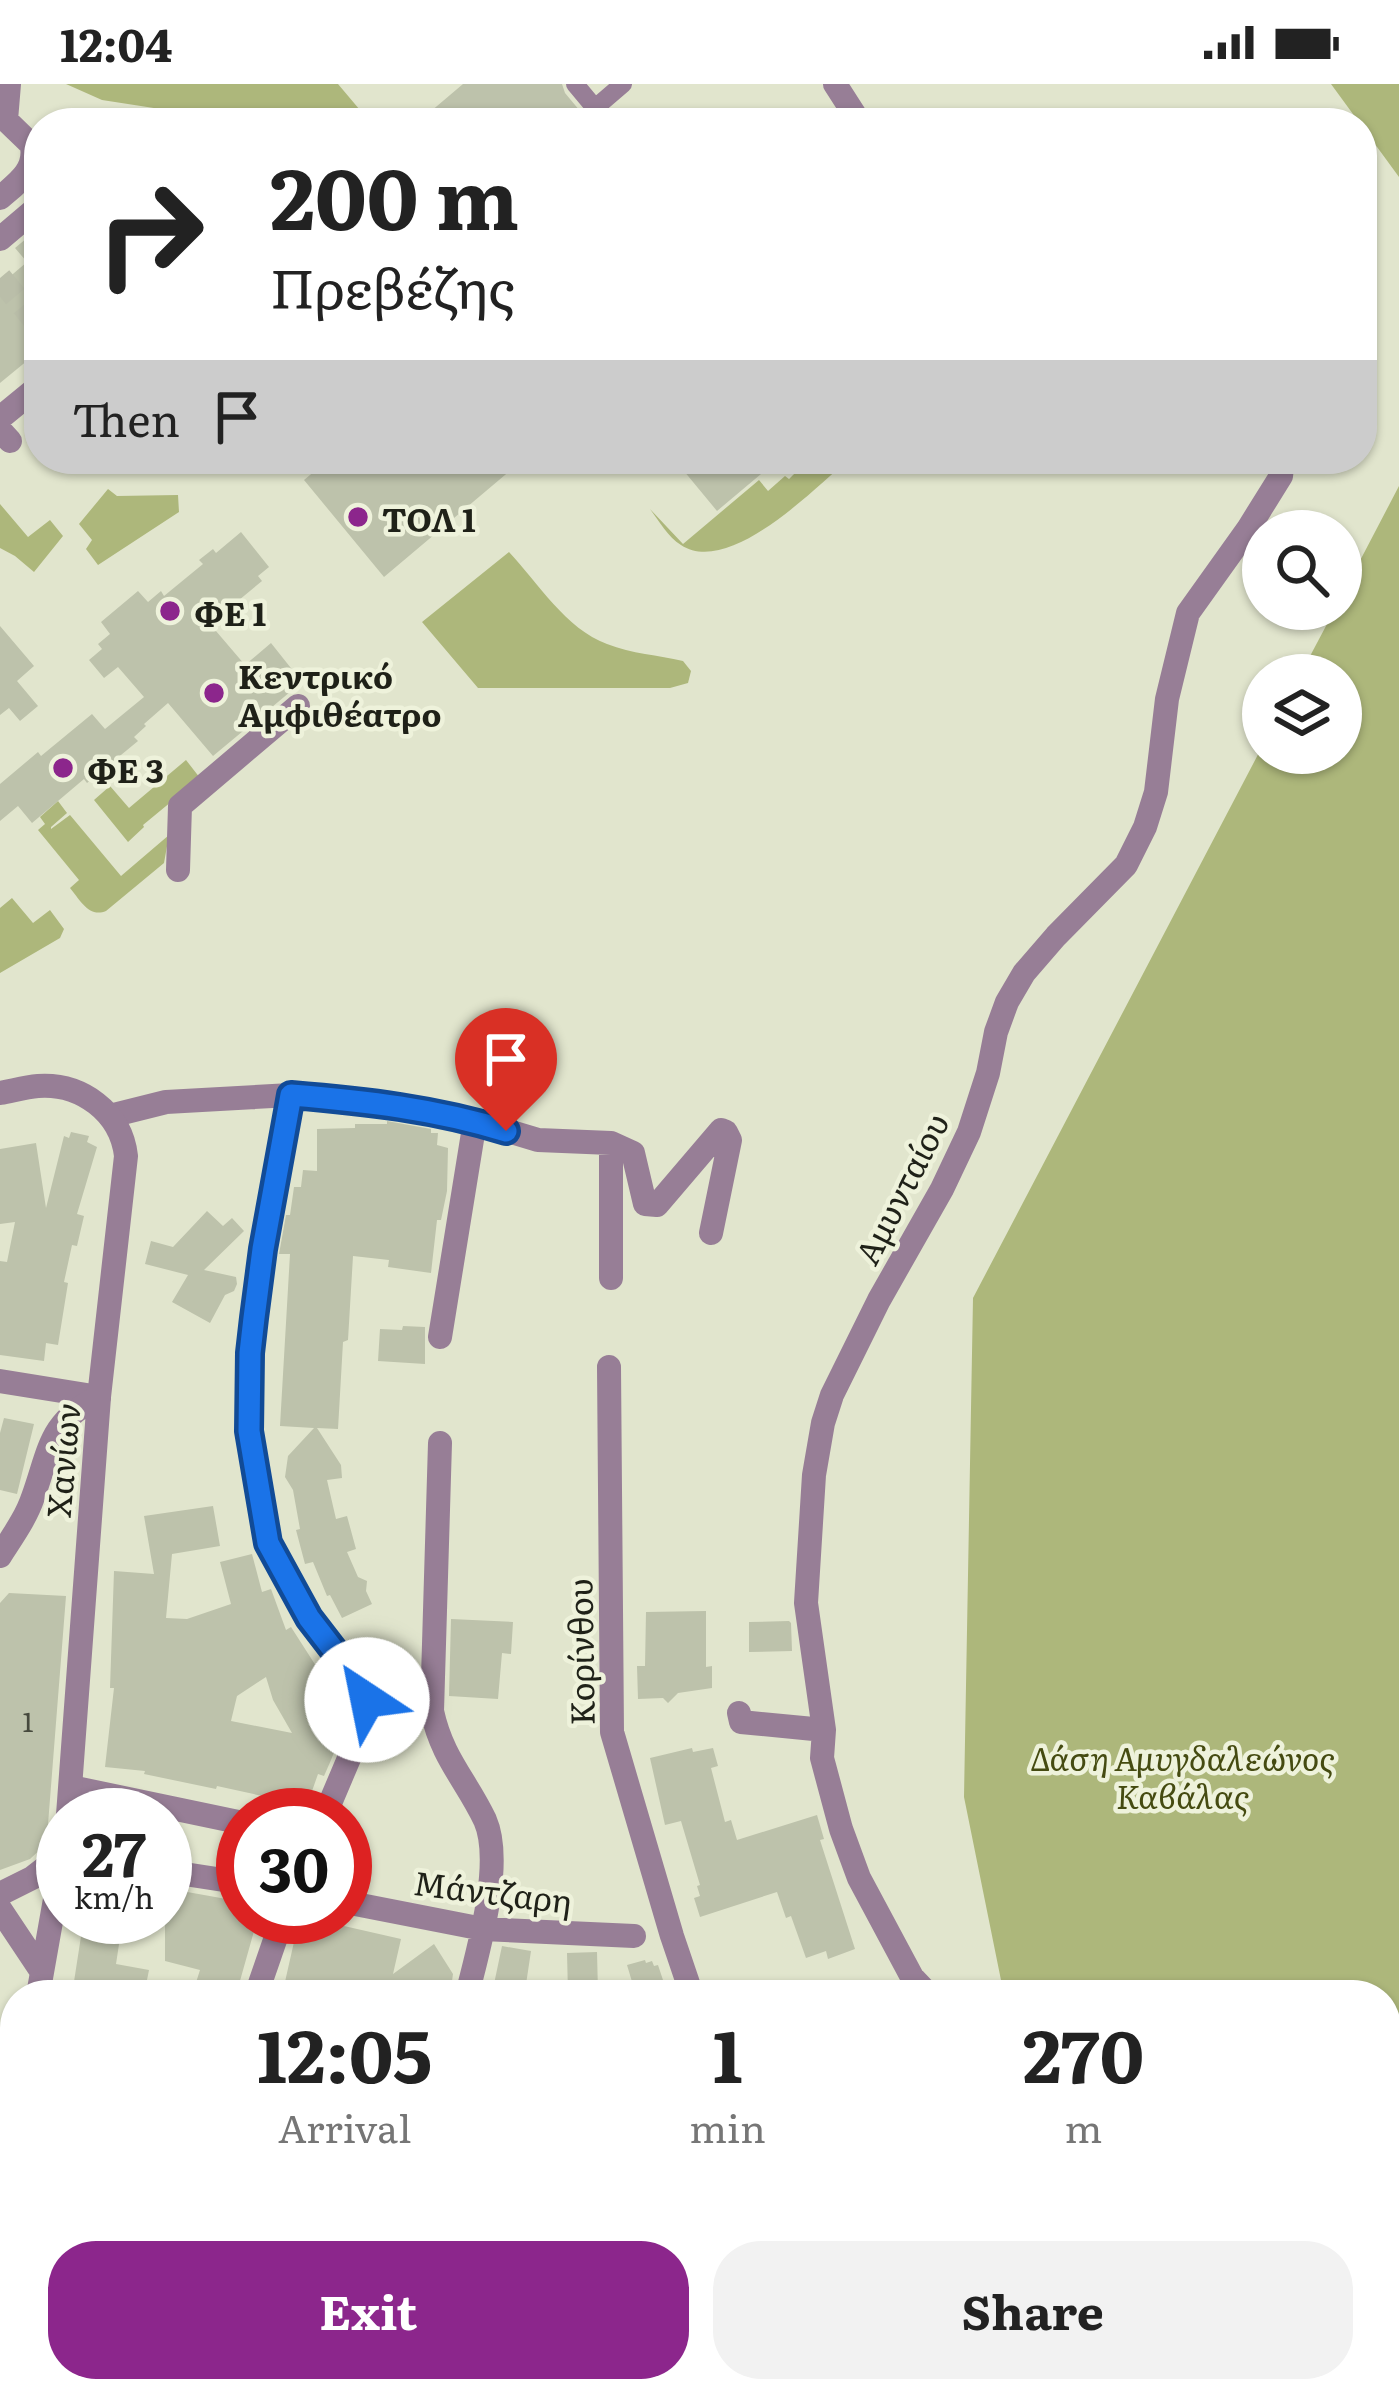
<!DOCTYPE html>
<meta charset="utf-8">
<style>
body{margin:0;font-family:Literata,serif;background:#f2f2f2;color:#222;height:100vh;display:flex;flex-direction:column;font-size:45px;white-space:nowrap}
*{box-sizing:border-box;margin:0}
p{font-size:39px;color:#767676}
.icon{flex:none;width:66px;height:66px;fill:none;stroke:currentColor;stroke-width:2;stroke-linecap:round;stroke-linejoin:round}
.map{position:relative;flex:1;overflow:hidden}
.sheet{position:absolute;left:0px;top:1896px;width:1401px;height:423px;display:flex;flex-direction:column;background:#fff;border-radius:48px 48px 0 0;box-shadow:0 3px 9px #0004}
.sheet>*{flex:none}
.guide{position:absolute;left:24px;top:24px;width:1353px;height:366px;border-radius:48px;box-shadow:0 3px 9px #0004;background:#fff;color:#222;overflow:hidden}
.tools{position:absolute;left:1242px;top:426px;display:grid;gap:24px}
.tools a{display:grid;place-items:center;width:120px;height:120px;border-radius:50%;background:#fff;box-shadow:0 3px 9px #0004;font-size:60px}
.speed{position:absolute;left:36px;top:1704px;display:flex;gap:24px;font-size:60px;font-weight:700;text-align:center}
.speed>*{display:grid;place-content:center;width:156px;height:156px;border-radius:50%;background:#fff;box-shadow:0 3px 9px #0004;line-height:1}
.speed small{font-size:30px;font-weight:400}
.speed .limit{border:18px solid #d22;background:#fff;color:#111}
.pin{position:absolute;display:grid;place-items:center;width:102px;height:102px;color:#fff;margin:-123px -51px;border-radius:50% 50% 50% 0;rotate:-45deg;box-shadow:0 0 12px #0007}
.pin .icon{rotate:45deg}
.me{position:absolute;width:132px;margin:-66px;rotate:326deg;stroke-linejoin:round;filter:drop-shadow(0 0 9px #0008)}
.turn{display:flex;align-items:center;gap:42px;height:252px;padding:0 48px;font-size:54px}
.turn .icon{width:156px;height:156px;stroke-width:2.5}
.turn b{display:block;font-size:84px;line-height:102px}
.then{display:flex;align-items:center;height:114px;padding:0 48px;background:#0003;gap:24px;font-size:45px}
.eta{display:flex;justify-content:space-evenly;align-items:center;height:204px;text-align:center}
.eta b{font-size:72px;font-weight:700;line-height:84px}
.action{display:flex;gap:24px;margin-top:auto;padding:24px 48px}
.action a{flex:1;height:138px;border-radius:48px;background:#8c268c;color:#fff;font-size:48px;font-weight:700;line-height:138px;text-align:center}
.action a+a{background:#f2f2f2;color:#222}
.status{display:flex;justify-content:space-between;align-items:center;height:84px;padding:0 60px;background:#fff;direction:ltr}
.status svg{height:33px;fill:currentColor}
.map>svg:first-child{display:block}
</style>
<div class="status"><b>12:04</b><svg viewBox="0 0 49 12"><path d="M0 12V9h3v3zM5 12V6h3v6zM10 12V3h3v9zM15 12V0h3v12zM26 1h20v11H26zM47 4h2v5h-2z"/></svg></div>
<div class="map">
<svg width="1399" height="2317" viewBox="0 0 1399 2317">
<rect width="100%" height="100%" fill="#e1e5cd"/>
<path fill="#adb77b" d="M66,0H338L365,32L356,39H344L337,32L327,39H220L199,31L102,16Z
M1331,0H1399V93Z
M800,375H849C815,404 729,493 681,461C668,453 659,437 650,425L683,460L759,396L768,407L785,392L789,395L795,389L791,383Z
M1399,402V2317H1223L1219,2304H1386V1911H1004L964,1713L973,1214L1263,661V669H1341V591H1300L1335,525H1341V513Z
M108,405L117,412L178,411L179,428L98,481L86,465L92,456L79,440Z
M0,420L28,453L50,436L63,452L34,488L15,472L0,464Z
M509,468C538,499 566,545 607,560C632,570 658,571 683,577L691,587L688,599L670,604H478L422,538Z
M186,676L200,694L143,741L144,743L128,758L94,716L110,702L129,724Z
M58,717L67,729L51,743V745L70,731L121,792L169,751L164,779L106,827C89,834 80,816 70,804L79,796L38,746L45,740L40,733Z
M12,814L33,839L50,826L64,845L60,854L0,889V824Z
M41,2304H182L181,2317H113L40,2312Z"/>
<path fill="#bdc2ab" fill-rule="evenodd" d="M463,0H562L565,9L585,33L599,39H417Z
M39,144V267L0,299V201L27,178L15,164Z
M329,375H524L384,493L304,396Z
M674,375H779L717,427Z
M241,448L269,483L258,492L262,497L210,540L245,581L271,559L302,598L213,672L168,619L144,640L146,642L134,653L138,657L87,699L84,695L32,739L18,722L0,737V700L38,668L41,672L92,630L105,645L144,613L118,583L104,594L89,576L102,565L98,560L110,550L101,538L138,507L148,518L161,507L164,512L203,480L199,476L213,465L216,469Z
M0,542L34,582L17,597L38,622L20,637L9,624L0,631Z
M387,1037L431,1045V1049H438L437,1061L448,1064L447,1107L441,1136H437L431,1189L388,1183L389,1176L353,1172L348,1256L343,1258L338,1345L317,1344L341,1381L342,1394L327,1396L336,1435L347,1432L356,1465L347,1468L358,1493L367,1497L366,1507L372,1520L342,1534L330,1511L327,1512L313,1478L305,1480L296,1446L300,1445L293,1406L285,1393L288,1372L314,1344L280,1342L290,1170H279L286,1131H290L294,1103H301L303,1086L317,1087V1045L355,1044V1040H387Z
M71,1048L89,1052L87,1058L97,1063L77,1130L84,1132L77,1162L72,1161L64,1198L68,1199L58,1261L46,1259L44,1277L0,1271V1177L7,1178L15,1138L0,1140V1065L36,1059L46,1124L64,1052L69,1054Z
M207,1127L223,1142L232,1134L244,1147L204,1186L236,1193L237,1200L234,1207L225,1211L210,1239L172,1218L188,1191L145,1180L151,1157L173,1163Z
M403,1242L425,1243V1280L378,1277L380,1245L402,1246Z
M4,1334L34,1340L17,1410L0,1406V1349Z
M213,1422L220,1462L172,1470L166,1534L187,1535L231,1520L220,1478L252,1470L262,1508L271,1505L286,1546L291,1543L316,1582L319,1581L350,1619L348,1632L331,1676L324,1692L318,1690L305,1727L267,1713L217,1702L216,1705L144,1690L145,1687L105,1683L114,1604H110L114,1487L154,1490L144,1432ZM266,1593L273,1616L292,1649L231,1637L237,1612Z
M9,1509L66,1512L47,1753L45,1761L30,1775L0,1786V1519Z
M706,1527V1583L712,1582V1604L678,1609L668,1619L663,1614L638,1615L637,1582H645L646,1528Z
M451,1535L513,1538L511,1570L502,1569L498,1615L449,1612Z
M789,1537L791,1539L792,1567L749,1568V1538Z
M692,1664L693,1668L713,1664L718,1682L711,1684L725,1738L731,1736L737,1756L817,1731L824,1755L820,1756L855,1865L828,1875L826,1867L806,1874L791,1832L786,1834L777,1808L700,1833L694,1814L700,1812L697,1802L700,1801L681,1737L665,1741L650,1674Z
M165,1804L243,1818V1833H258L236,1911H192L200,1886L165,1877Z
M84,1833L123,1834L116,1880L149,1886L144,1911H110L73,1904Z
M304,1833L345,1839L344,1842L401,1855L393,1890L434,1860L453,1890L450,1911H424L390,1903L389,1911H282L294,1858L299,1859Z
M502,1862L531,1867L525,1907L494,1900Z
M597,1868L598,1908L568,1909L567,1869Z
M645,1876L646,1879L652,1877L654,1882L658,1881L668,1911H636L627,1881Z"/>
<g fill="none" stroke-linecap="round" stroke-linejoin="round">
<path stroke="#babea9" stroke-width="24" stroke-dasharray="24 12" stroke-linecap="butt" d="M0,194L39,241"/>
<path stroke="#977e96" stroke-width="18" d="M575,0L595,24L623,0"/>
<path stroke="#977e96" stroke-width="24" d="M9,0L6,36L39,68
M835,0L860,39
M0,114C16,100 36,87 32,63
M0,155L39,122
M0,334L39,302
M0,346L10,357
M178,786L180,722L298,622
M291,1011L263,1165L250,1269L249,1347L268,1459L309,1533L359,1599L367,1616L364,1639L325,1731
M110,1032L166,1018L291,1011L403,1022L475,1037L538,1056L611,1059L633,1069L645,1120L657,1121L721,1046L726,1048L730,1056L711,1149
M611,1059V1194
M440,1253L475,1037
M609,1283L612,1648L672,1852L692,1911
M0,1297L99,1313
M440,1359L432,1627C442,1674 466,1696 485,1736C504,1779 478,1866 467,1911
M739,1629L741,1638L824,1646
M71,1703L243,1739
M165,1787L243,1799
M345,1818L483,1845L634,1852
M256,1911L283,1833
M929,1911L912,1893L859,1794L841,1745L822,1674L824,1646L806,1519L814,1391L823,1339L832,1311L879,1216L942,1105L969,1048L988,989L996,948L1007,918L1024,889L1056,852L1126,781L1145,743L1156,708L1167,615L1188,529L1248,445L1281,392L1283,375
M0,2198L15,2212
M357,2304L358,2317
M569,2304L573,2317
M785,2304L786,2317
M192,2317L194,2304
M248,2317L292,2304
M886,2317L898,2304
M1023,2317L1026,2304"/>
<path stroke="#977e96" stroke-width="24" d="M0,1009C12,1007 25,1003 38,1002C81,999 121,1028 126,1072L99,1313L68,1731
M0,1472C12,1453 26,1434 33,1413C50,1366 49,1337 99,1313
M0,1810L32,1794L63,1770
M0,1825L42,1888
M38,1911L63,1770
M15,2083L11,2139L15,2180
M6,2317L15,2262"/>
</g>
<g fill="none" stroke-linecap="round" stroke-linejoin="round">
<defs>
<path id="route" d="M367,1616L359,1599L309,1534L268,1459L249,1347L250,1269L254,1234L263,1165L291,1011C364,1017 436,1025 506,1047"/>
</defs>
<use href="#route" stroke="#114b97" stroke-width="30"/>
<use href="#route" stroke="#1a73e8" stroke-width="21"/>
</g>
<g fill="#8c268c" stroke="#eef2db" stroke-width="4.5">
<circle cx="358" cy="433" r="12"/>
<circle cx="170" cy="527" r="12"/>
<circle cx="214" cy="609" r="12"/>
<circle cx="63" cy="684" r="12"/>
</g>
<g text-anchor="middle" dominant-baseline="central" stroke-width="9" stroke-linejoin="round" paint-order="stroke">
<g font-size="27" fill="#46493d">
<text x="28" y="1636">1</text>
</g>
<g font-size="33" font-weight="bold" fill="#1f2118" stroke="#eef2db" text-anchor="start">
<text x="382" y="433">ΤΟΛ 1</text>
<text x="194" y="527">ΦΕ 1</text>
<text x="238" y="590">Κεντρικό<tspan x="238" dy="38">Αμφιθέατρο</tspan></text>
<text x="87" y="684">ΦΕ 3</text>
</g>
<g font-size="33" fill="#1f2118" stroke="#eef2db">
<text transform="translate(900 1104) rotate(-63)">Αμυνταίου</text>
<text transform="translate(61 1376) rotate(-85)">Χανίων</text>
<text transform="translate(579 1568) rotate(-91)">Κορίνθου</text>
<text transform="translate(493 1806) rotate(7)">Μάντζαρη</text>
</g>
<g font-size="33" font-style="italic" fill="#454b11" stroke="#eef2db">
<text x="1183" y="1672">Δάση Αμυγδαλεώνος<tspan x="1183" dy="38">Καβάλας</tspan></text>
</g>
</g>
</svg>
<div class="tools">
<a><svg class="icon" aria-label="search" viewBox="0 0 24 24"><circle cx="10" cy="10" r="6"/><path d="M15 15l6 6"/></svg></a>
<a><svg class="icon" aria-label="layers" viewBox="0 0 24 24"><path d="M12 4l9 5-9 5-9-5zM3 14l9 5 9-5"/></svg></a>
</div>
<div class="speed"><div>27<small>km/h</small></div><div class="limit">30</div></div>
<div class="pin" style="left:506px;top:1047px;background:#d93025"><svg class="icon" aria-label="arrive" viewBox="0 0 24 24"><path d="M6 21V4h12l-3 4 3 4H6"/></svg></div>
<svg class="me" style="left:367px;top:1616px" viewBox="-20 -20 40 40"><circle r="19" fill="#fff"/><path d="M0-13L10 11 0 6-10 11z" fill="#1a73e8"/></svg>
<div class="guide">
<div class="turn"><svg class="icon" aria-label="right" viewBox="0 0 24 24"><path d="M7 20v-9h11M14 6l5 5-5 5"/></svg><div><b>200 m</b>Πρεβέζης</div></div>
<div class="then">Then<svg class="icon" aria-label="arrive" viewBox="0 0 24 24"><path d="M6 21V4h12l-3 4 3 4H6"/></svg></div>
</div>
<section class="sheet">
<div class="eta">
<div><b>12:05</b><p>Arrival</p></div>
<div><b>1</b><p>min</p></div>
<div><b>270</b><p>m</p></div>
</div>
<div class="action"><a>Exit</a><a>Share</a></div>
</section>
</div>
